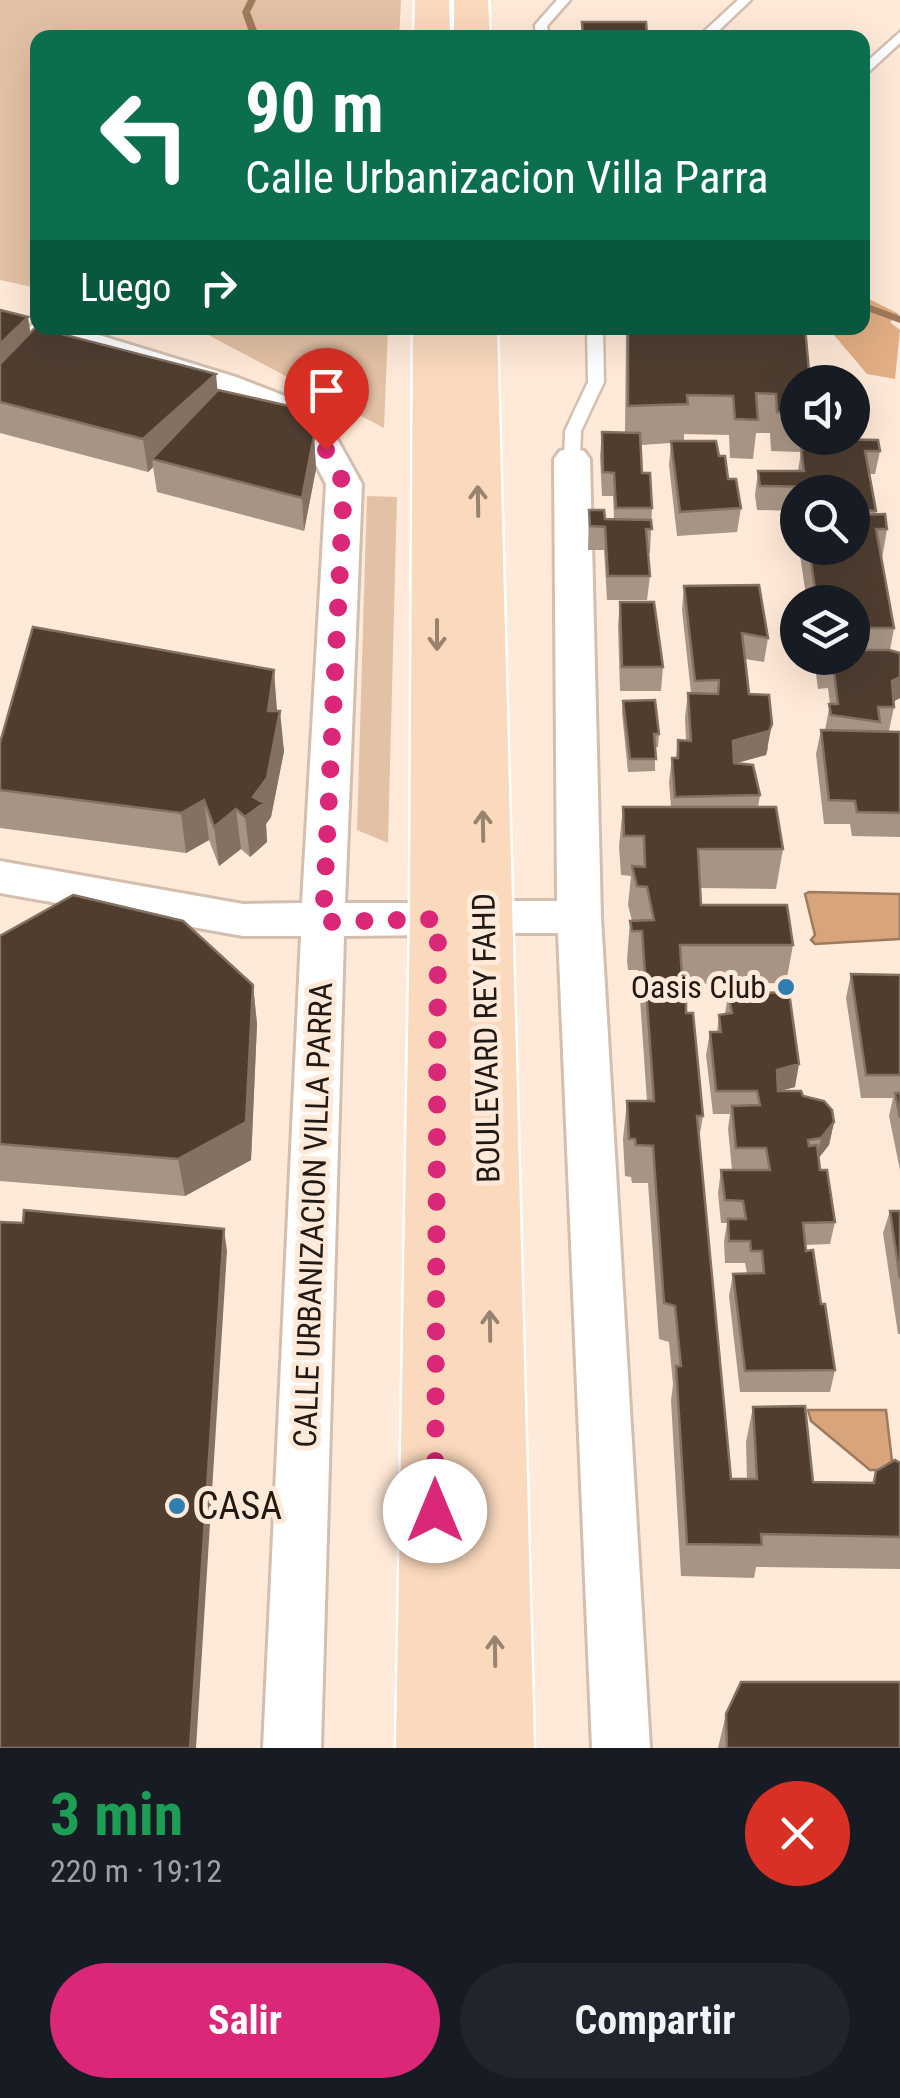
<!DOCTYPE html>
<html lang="es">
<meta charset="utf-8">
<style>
body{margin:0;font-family:"Roboto Condensed",sans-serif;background:#20242c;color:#f1f3f6;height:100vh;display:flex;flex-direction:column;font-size:38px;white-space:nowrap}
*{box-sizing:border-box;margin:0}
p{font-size:32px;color:#9ea1a6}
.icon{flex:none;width:55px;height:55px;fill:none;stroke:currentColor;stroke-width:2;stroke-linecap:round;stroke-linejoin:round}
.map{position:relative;height:1748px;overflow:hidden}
.sheet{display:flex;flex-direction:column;background:#171b24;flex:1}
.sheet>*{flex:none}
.guide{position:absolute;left:30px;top:30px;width:840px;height:305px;border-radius:20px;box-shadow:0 10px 40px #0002;background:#0b6e4f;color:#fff;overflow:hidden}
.fabs{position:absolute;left:780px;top:365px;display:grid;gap:20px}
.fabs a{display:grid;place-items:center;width:90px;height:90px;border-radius:50%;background:#171b24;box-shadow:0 10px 40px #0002;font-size:50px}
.pin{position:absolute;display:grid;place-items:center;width:85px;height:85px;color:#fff;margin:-102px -42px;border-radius:50% 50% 50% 0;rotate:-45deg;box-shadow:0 0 10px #0007}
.pin .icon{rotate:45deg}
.me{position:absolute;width:110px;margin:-55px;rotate:0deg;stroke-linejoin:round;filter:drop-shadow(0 0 8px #0008)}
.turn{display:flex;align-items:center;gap:35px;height:210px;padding:0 50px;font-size:45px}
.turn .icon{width:130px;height:130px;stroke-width:2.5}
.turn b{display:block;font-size:70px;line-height:85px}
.then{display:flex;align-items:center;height:95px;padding:0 50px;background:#0003;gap:20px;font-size:38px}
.round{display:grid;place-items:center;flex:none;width:105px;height:105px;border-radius:52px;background:#20242c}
.headline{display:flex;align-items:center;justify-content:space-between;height:170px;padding:0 50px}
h1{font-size:60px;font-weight:700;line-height:75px;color:#1e9e55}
.cta{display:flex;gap:20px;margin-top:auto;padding:20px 50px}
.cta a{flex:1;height:115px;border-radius:60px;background:#db2777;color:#fff;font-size:40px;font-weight:700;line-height:115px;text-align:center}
.cta a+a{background:#20242c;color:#f1f3f6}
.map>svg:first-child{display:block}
</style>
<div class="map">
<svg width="900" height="1748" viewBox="0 0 900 1748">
<rect width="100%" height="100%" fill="#ffe9d8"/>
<path fill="#e3c1a5" d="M0,0H401L399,37L38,38L37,288L0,280Z
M195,328H388L384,428Z
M367,496L397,497L388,843L357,830Z"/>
<path fill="#e2ae84" d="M863,296L899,314L890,322L900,330L895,379L867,374L828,328H862Z"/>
<path fill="#d7a47b" stroke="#a07a5c" stroke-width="2.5" d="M809,892L900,894V939L815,944L811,940L815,935L805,894Z
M808,1410H886L893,1470H870L811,1421Z"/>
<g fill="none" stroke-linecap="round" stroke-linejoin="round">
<path fill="#a07a5c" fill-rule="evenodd" d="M248,0H256L250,12L260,38H251L242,12Z
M862,302L900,316V323L862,309Z"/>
<defs>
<path id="lane" d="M557,0H570L547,26L549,38H536L535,25Z
M738,0H751L711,38H697Z
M900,32V43L862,78V66Z
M587,328H603L604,382L581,431L580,459L572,464L564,459L565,431L588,382Z"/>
<path id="street" d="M38,320V328H76L236,377L321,410L362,484L345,903H438L453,907L460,919L453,931L438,935L344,936L321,1748H263L301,936H243L0,893V861L243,904L302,903L326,484L295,424L212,391L32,335L28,328Z
M572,448L584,451L590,459L601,917L650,1748H592L558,933H484L469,929L462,917L469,905L484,901H557L554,459L560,451Z"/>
<path id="primary" d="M415,0H449L450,38H414Z
M454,0H488L490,38H454Z
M413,328H497L534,1748H396L410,919Z"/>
</defs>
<use href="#lane" stroke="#d4bfaf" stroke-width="5"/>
<use href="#street" stroke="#d4bfaf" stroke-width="6"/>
<use href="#primary" stroke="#fff" stroke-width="5"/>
<use href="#lane" fill="#fff" fill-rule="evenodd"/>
<use href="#street" fill="#fff" fill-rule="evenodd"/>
<use href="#primary" fill="#fad9bd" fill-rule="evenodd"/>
</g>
<path fill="#a79484" d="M0,310L30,333L218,390L314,436L316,469L304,531L157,492L153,467L148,472L0,433Z
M626,328H805L798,382V438H810L808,450H826L828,439L880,451L875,474H869L876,511L875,514L887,529L882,559L894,628L890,650L900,653V698L894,701V707L889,731L878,732H900V837L852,836L850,824H824L816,754L821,730H825L830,704L828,688L818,689L816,674L819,658H852V602H807L799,549V548H852V492H798V511L757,510L755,495L758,471H798L801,452L771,451L770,433H756L753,459L730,458L729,435L684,434V441L719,456L741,508L737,532L677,536L669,465L671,443L641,445L642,473L652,508L650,553H648L650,576L647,600H607L604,550H588L589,510L605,519H614L613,496H602L600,456L602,432H625Z
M684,586L768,638L764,662L745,659L749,694L768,748L766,755L735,763L760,795L758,807L783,849L776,889L700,888L701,905L793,945L786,983L683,984L682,1002L686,1013L703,1116L699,1139L731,1479H747L746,1442L753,1407L813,1482L872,1483L876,1471L900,1463V1569L756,1567L754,1578L681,1576L671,1401L673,1384L669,1342L659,1339L648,1183H632L631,1177L625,1176L623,1139L627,1101H647L638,970H628L627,960L630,921H632L628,905L631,876L621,875L619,846L623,807H671L669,782L672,758H676L678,740L686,741L685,717L688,693H691L682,610Z
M620,602L663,667L661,691H620L618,626Z
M623,701L659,734L658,747H655V771L628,772L622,713Z
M277,711L284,751L271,817L266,824L267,842L250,857L241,849L219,866L209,840L186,853L0,828V743Z
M0,936L253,985L257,1024L251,1160L185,1196L0,1181Z
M851,974L900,975V1170L889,1116L893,1098H861L846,998Z
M728,994L795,1087L780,1091L803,1096L834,1122L829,1145L819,1158L820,1170L835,1222L830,1244L805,1245L821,1304L835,1370L830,1392H740L729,1296L733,1274H758L747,1273L745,1263H725L724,1241L727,1223H721L718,1193L721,1170H732L728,1129L730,1114H713L706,1055L710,1032H717L719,1015L725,1014Z
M890,1211H900V1334H898L883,1233Z
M726,1714L900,1748H718Z"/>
<path fill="#847162" d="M28,317L33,349L0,382V344Z
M216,374L219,406L152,459L153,467L148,472L143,439Z
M314,436L316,469L304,531L302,498Z
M274,670L277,710L272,751L268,711Z
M900,677V698L887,705L892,681Z
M280,711L284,751L271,817L266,824L267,842L250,857L245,817Z
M772,724L766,755L730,765L733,741Z
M204,800L209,840L186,853L181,813Z
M236,809L241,849L219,866L214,827Z
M253,985L257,1024L251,1160L185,1196L178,1159Z
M799,1064L795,1087L772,1093L777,1070Z
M834,1122L829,1145L816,1161L821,1138Z
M224,1229L227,1251L196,1748H190Z"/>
<path fill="#4f3e30" stroke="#847162" stroke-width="2.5" d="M582,22H646L647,35H635V38H583Z
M0,310L28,317L0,344Z
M37,326L38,328L216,374L143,439L0,402V364Z
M628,328H805L810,382H798V413L777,412L776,394L756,393L758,420L735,419L733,396L687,395L688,404L628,406Z
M218,390L298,408L314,436L302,498L152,459Z
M602,432L640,433L642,473H650L652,508H616L614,473L603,472Z
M828,439L878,440L880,451H865L876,511L852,510V492H822L821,487L760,486L758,471H804L801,449L830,450Z
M671,441H716L719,456H725L728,479H736L741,508L680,512Z
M589,510H604L605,519L651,520L652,529H646L650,576H608L605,527L590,526Z
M885,514L887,529H876L894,628H852V602H817L809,548H852V515Z
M759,585L768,638L742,633L749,694L769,695L772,724L769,731L733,741L734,763L753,765L760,795L675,797L672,758H678V740L691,741L688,693L718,694L719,680L695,681L684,586Z
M620,602H654L663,667H622Z
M33,627L274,670L268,711H280L267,778L253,797L264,803L245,817L236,809L214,827L204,800L181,813L0,790V743Z
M852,650H889L900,653V677L892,681L894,707H878L880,722L831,715L829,704H838L833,664L822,665L821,658H852Z
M655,700L659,734H654L656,759H630L623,701Z
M821,730L900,732V813L857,812L855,801L829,800Z
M623,807H776L783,849H698L701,905H787L793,945H680L683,992H678L680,1002H686V1013H693L703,1116H697L731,1479H757L753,1407L805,1406L813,1482L874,1483L876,1471L895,1460L900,1463V1537L761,1534L762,1545L687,1544L676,1366H681L675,1306L664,1303L653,1146L636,1145L635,1139H629L627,1101H654L642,931H632L630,921L654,920L647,887L637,886L632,866L645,867L644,836H624Z
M73,895L183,921L253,985L246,1122L178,1159L0,1144V936Z
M851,974L900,975V1075H866Z
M789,992L799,1064L777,1070L778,1091H801L803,1096L824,1101L832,1110L834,1122L821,1138L808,1140L809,1146L817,1145L820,1170H827L835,1222L803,1223L806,1251L813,1250L821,1304H825L835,1370L745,1371L733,1274L764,1273L762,1251H751L750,1241H729L728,1219H746L743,1201L725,1200L721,1170H770L766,1148H736L732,1106L760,1105L757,1091H716L710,1032H721L719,1015L732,1013L728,994Z
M895,1093H900V1118Z
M24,1210L224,1229L190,1748H0V1222L23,1223Z
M890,1211H900V1279Z
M741,1682H900V1748H727L726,1714Z"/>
<defs><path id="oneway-shaft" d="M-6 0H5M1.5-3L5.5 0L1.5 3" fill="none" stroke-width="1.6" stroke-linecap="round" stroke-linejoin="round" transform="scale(2.5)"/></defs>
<g stroke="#988370">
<use href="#oneway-shaft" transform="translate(478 501) rotate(-91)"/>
<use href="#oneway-shaft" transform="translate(437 635) rotate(90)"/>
<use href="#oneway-shaft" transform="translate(483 826) rotate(-91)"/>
<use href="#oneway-shaft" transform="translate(490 1326) rotate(-91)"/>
<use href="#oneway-shaft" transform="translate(495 1651) rotate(-91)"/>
</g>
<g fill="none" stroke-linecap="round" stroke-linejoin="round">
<path stroke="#db2777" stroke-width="18" stroke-dasharray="0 32.4" d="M326,450L344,484L323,922L438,919L435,1511"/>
</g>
<g fill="#2f7eb0" stroke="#ffe9d8" stroke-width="4">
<circle cx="786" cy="987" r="10"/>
<circle cx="177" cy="1506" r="10"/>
</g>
<g text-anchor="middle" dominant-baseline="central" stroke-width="10" stroke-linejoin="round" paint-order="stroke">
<g font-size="32" fill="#211913" stroke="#ffe9d8" text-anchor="end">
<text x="766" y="987">Oasis Club</text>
</g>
<g font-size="32" fill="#211913" stroke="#ffe9d8">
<text transform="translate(486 1038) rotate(-91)">BOULEVARD REY FAHD</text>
<text transform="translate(313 1215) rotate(-88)">CALLE URBANIZACION VILLA PARRA</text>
</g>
<g font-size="38" fill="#211913" stroke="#ffe9d8" text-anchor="start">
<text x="197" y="1506">CASA</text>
</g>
</g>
</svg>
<div class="fabs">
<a><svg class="icon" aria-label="sound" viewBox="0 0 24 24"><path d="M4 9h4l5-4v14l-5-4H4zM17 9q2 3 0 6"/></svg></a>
<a><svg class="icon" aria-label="search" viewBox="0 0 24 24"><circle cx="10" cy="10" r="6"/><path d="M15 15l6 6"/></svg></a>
<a><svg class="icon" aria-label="layers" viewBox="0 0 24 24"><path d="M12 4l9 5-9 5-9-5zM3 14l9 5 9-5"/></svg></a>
</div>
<div class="pin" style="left:326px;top:450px;background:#d93025"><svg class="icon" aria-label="arrive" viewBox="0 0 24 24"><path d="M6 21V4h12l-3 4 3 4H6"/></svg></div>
<svg class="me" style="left:435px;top:1511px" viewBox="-20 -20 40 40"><circle r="19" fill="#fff"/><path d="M0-13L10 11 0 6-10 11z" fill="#db2777"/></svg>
<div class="guide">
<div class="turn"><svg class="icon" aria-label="left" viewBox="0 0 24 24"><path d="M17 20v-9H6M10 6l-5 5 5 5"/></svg><div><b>90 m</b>Calle Urbanizacion Villa Parra</div></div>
<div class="then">Luego<svg class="icon" aria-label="right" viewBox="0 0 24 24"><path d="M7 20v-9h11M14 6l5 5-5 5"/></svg></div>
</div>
</div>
<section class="sheet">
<div class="headline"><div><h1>3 min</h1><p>220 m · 19:12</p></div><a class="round" style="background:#d93025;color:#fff"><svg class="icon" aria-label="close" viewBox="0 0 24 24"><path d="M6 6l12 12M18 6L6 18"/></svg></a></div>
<div class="cta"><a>Salir</a><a>Compartir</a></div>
</section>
